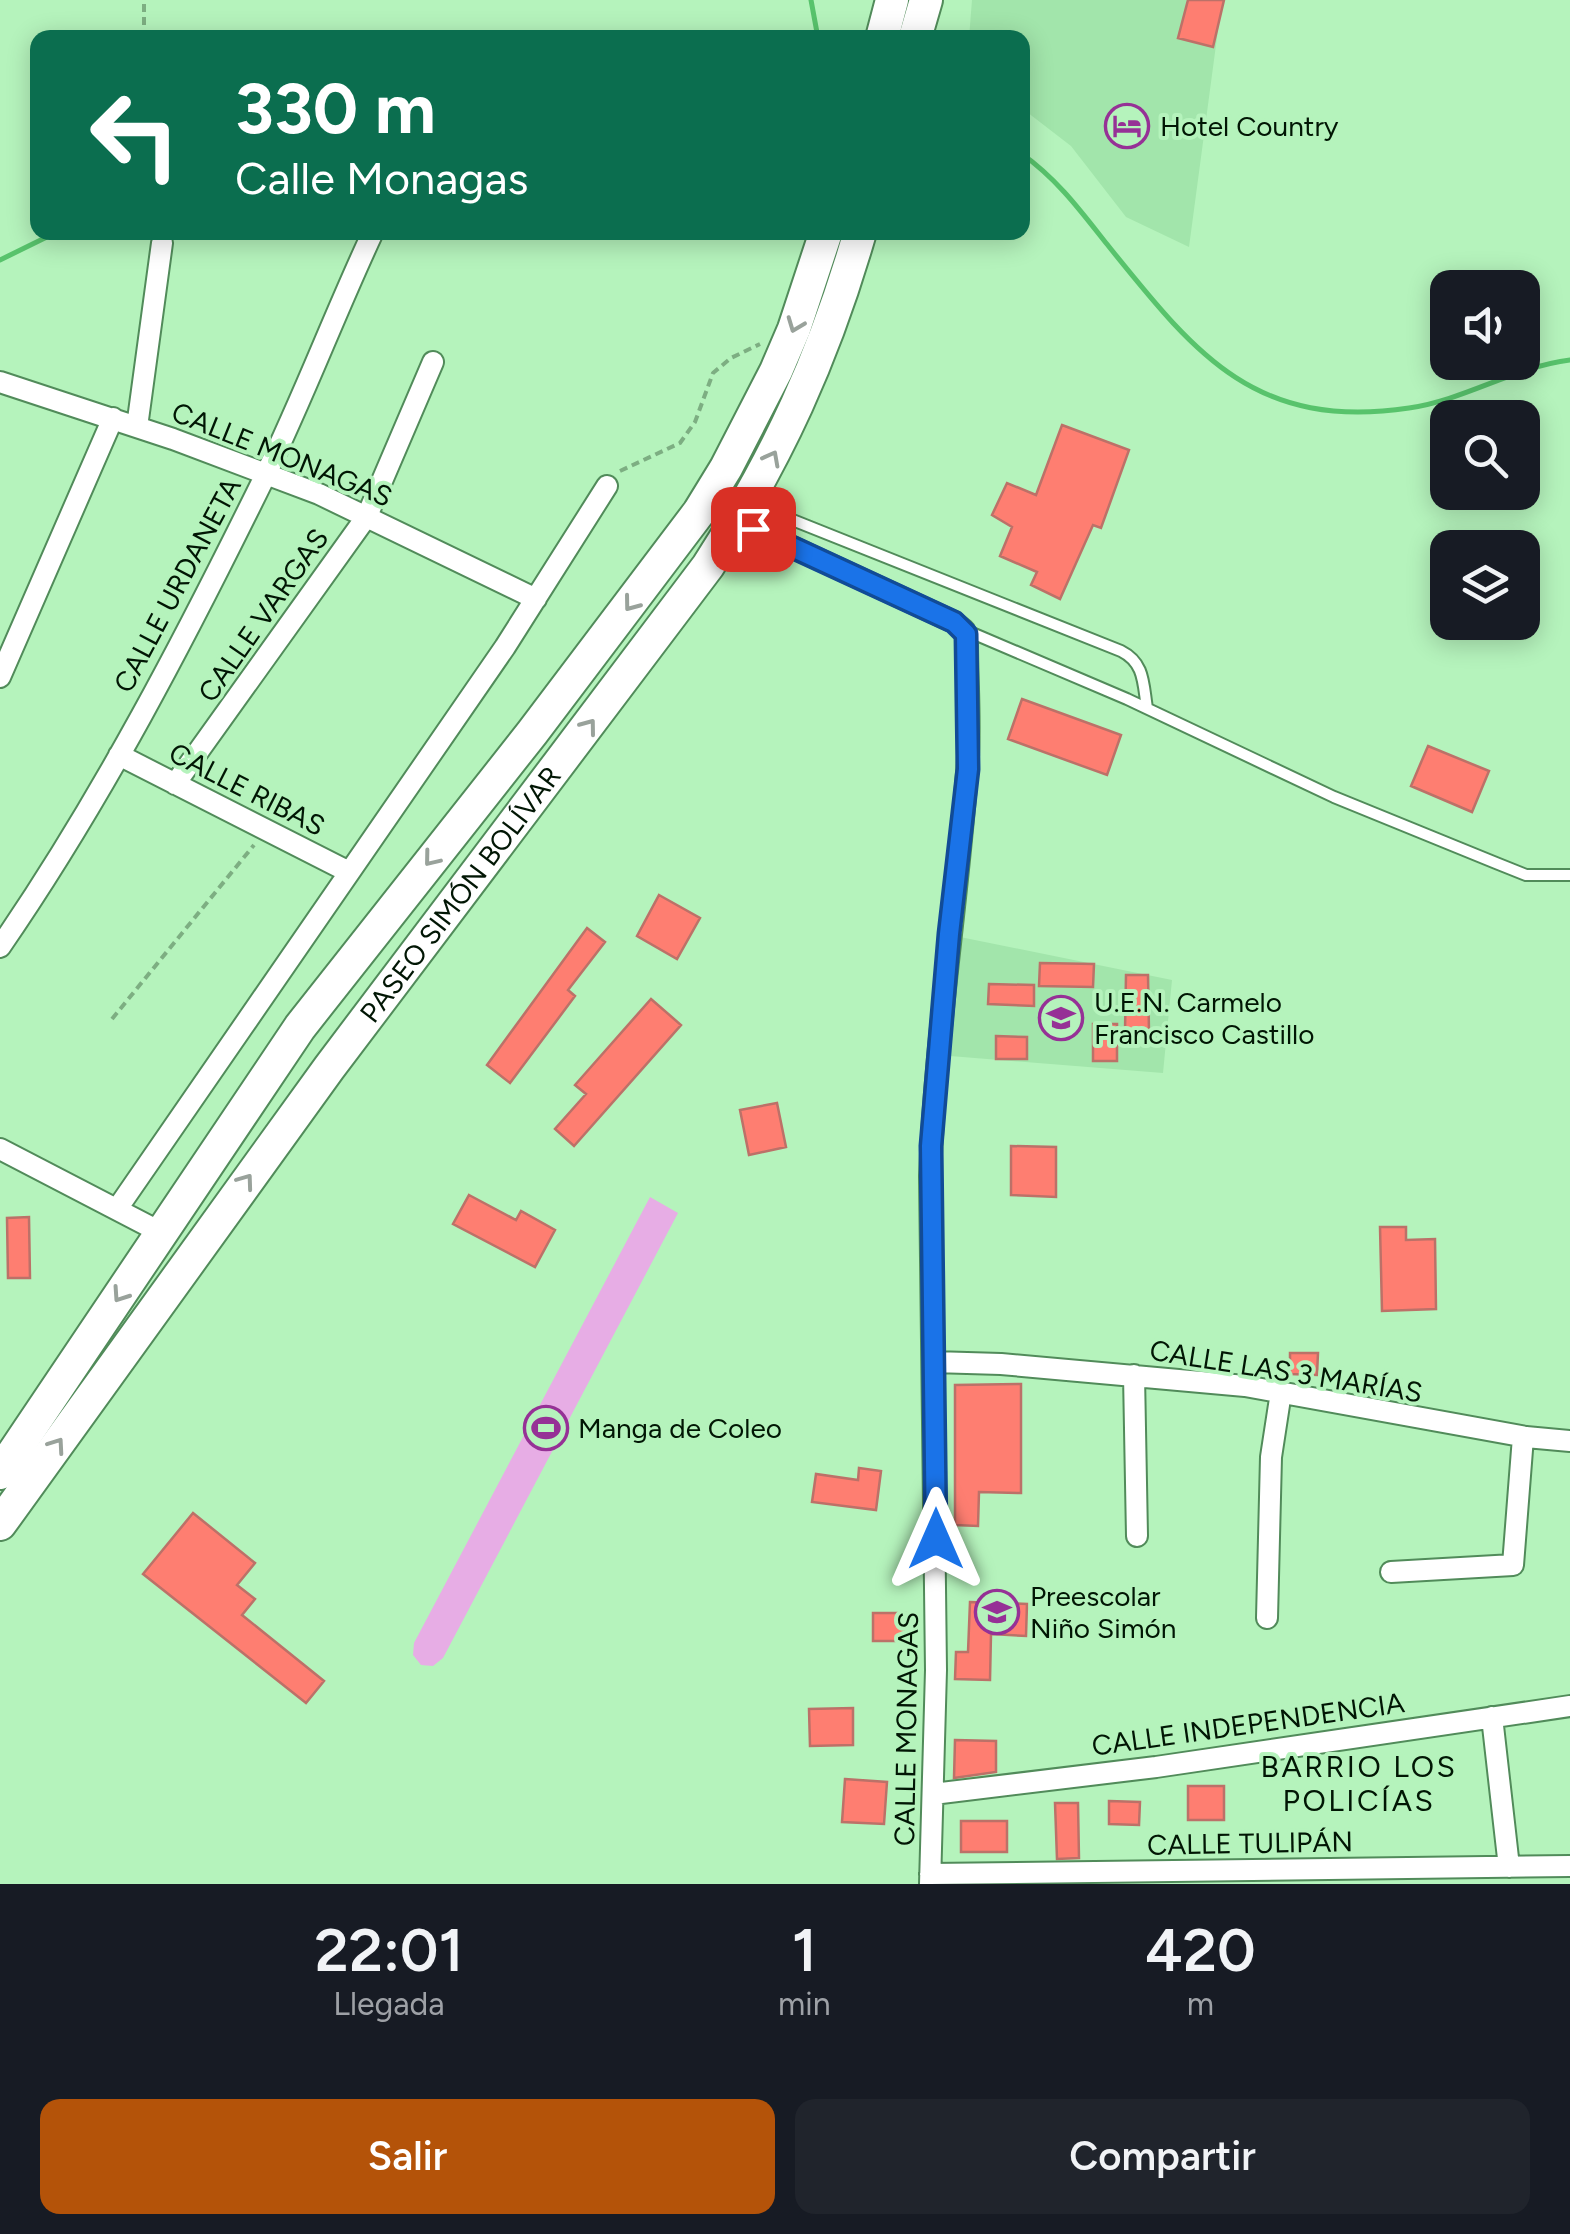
<!DOCTYPE html>
<html lang="es">
<meta charset="utf-8">
<style>
body{margin:0;font-family:Figtree,sans-serif;background:#20242c;color:#f1f3f6;height:100vh;display:flex;flex-direction:column;font-size:38px;white-space:nowrap}
*{box-sizing:border-box;margin:0}
p{font-size:32px;color:#9ea1a6}
.icon{flex:none;width:55px;height:55px;fill:none;stroke:currentColor;stroke-width:2;stroke-linecap:round;stroke-linejoin:round}
.map{position:relative;height:1884px;overflow:hidden}
.drawer{display:flex;flex-direction:column;background:#171b24;flex:1}
.drawer>*{flex:none}
.hud{position:absolute;left:30px;top:30px;width:1000px;height:210px;border-radius:20px;box-shadow:0 5px 25px #0003;background:#0b6e4f;color:#fff;overflow:hidden}
.controls{position:absolute;left:1430px;top:270px;display:grid;gap:20px}
.controls a{display:grid;place-items:center;width:110px;height:110px;border-radius:20px;background:#171b24;box-shadow:0 5px 25px #0003;font-size:50px}
.pin{position:absolute;display:grid;place-items:center;width:85px;height:85px;color:#fff;margin:-42px;border-radius:20px;box-shadow:0 5px 15px #0006}
.me{position:absolute;width:110px;margin:-55px;rotate:0deg;stroke-linejoin:round;filter:drop-shadow(0 0 8px #0008)}
.turn{display:flex;align-items:center;gap:35px;height:210px;padding:0 40px;font-size:45px}
.turn .icon{width:130px;height:130px;stroke-width:2.5}
.turn b{display:block;font-size:70px;line-height:85px}
.eta{display:flex;justify-content:space-evenly;align-items:center;height:170px;text-align:center}
.eta b{font-size:60px;font-weight:600;line-height:70px}
.primary-button{display:flex;gap:20px;margin-top:auto;padding:20px 40px}
.primary-button a{flex:1;height:115px;border-radius:20px;background:#b45309;color:#fff;font-size:40px;font-weight:600;line-height:115px;text-align:center}
.primary-button a+a{background:#20242c;color:#f1f3f6}
.map>svg:first-child{display:block}
</style>
<div class="map">
<svg width="1570" height="1884" viewBox="0 0 1570 1884">
<rect width="100%" height="100%" fill="#b5f3bc"/>
<path fill="#a2e5ab" d="M972,0H1222L1189,247L1126,217L1071,146L1023,109L1022,38H969Z
M960,937L1172,980L1163,1073L950,1056Z"/>
<path fill="#e7ade5" d="M650,1197L678,1213L443,1658L433,1666L421,1665L413,1655L414,1643Z"/>
<g fill="none" stroke-linecap="round" stroke-linejoin="round">
<path stroke="#58c36c" stroke-width="5" d="M811,0L818,38
M1022,154C1057,179 1080,210 1106,243C1194,352 1253,431 1409,408C1465,400 1514,367 1570,360
M0,260L57,232"/>
</g>
<path fill="#fe7e71" stroke="#bc7168" stroke-width="2.5" d="M1188,0H1224L1213,47L1178,38Z
M1062,425L1129,450L1101,528L1093,525L1060,599L1031,585L1037,572L1000,556L1012,527L992,515L1007,483L1036,495Z
M1022,699L1121,735L1107,775L1008,739Z
M1428,746L1489,771L1472,812L1411,786Z
M659,895L700,918L677,959L637,936Z
M587,928L605,942L568,990L575,996L510,1083L487,1065Z
M1040,963L1094,964L1093,987L1039,986Z
M1126,975H1148L1149,1032L1125,1031Z
M989,984L1034,985V1006L988,1004Z
M651,999L681,1025L574,1146L555,1129L586,1094L575,1085Z
M1093,1024H1117V1061H1093Z
M996,1036L1027,1037V1059H996Z
M777,1103L786,1147L749,1155L740,1110Z
M1011,1146L1056,1147V1197L1011,1195Z
M469,1195L516,1220L521,1211L555,1230L535,1267L453,1224Z
M29,1217L30,1278H8L7,1218Z
M1380,1227H1406V1240L1435,1239L1436,1309L1382,1311Z
M1290,1353H1318L1317,1375L1290,1374Z
M1021,1384V1493L979,1492L978,1526L955,1525V1385Z
M859,1468L881,1471L876,1510L812,1502L816,1474L858,1480Z
M193,1513L255,1563L237,1585L255,1599L242,1615L324,1681L306,1703L143,1574Z
M970,1602L1027,1604L1026,1636L991,1634L990,1680L955,1679L956,1652H968Z
M873,1613H905V1641H873Z
M853,1708V1745L810,1746L809,1709Z
M955,1740L996,1741V1772L954,1778Z
M845,1779L887,1782L884,1824L842,1822Z
M1188,1786H1224V1820H1188Z
M1109,1801L1140,1802L1139,1825L1109,1824Z
M1055,1803H1078L1079,1858L1057,1859Z
M961,1821H1007V1852H961Z"/>
<g fill="none" stroke-linecap="round" stroke-linejoin="round">
<defs>
<path id="service" d="M754,528L760,518L780,515L1121,651C1145,663 1143,684 1147,708
M965,630L1127,699L1334,797L1496,863L1526,875H1570"/>
<path id="minor" d="M0,382L173,439L319,494L536,599
M137,427L162,243
M736,521L954,622L964,630L967,642C967,685 971,729 967,772C957,907 935,1041 930,1176L936,1670L930,1884
M0,677L113,418
M119,755L349,872
M175,784L367,516L433,362
M0,947C102,799 186,637 265,476C304,396 335,313 373,232
M0,1149L162,1233
M117,1209L505,647L607,486
M933,1362L1001,1364L1245,1386L1526,1437L1570,1441
M1134,1375L1137,1536
M1391,1572L1513,1565L1523,1437
M1267,1618L1271,1457L1281,1392
M1492,1717L1509,1867
M933,1794L1156,1767L1570,1706
M930,1874L1570,1866"/>
<g id="primary">
<path d="M882,38L892,0"/>
<path d="M915,38L926,0"/>
<path d="M0,1473L300,1027L532,733L699,512L726,468L776,371L794,329L826,232"/>
<path id="s1" d="M0,1524L329,1068L708,566C778,457 824,357 860,232"/>
</g>
</defs>
<use href="#service" stroke="#518b5a" stroke-width="14"/>
<use href="#minor" stroke="#518b5a" stroke-width="24"/>
<use href="#primary" stroke="#518b5a" stroke-width="36"/>
<path stroke="#7dae82" stroke-width="4" stroke-dasharray="8 5" stroke-linecap="butt" d="M144,38V0
M620,471L680,443L695,422L713,373L731,358L760,344
M112,1019L254,845"/>
<use href="#service" stroke="#fff" stroke-width="10"/>
<use href="#minor" stroke="#fff" stroke-width="20"/>
<use href="#primary" stroke="#fff" stroke-width="32"/>
</g>
<defs><path id="oneway-chevron" d="M-2-3.5L2.5 0L-2 3.5" fill="none" stroke-width="1.6" stroke-linecap="round" stroke-linejoin="round" transform="scale(2.5)"/></defs>
<g stroke="#99a29b">
<use href="#oneway-chevron" transform="translate(795 325) rotate(111)"/>
<use href="#oneway-chevron" transform="translate(772 458) rotate(-62)"/>
<use href="#oneway-chevron" transform="translate(631 604) rotate(127)"/>
<use href="#oneway-chevron" transform="translate(589 726) rotate(-53)"/>
<use href="#oneway-chevron" transform="translate(431 859) rotate(129)"/>
<use href="#oneway-chevron" transform="translate(246 1181) rotate(-54)"/>
<use href="#oneway-chevron" transform="translate(120 1295) rotate(124)"/>
<use href="#oneway-chevron" transform="translate(57 1445) rotate(-55)"/>
</g>
<g fill="none" stroke-linecap="round" stroke-linejoin="round">
<defs>
<path id="route" d="M753,529L954,622L966,634L968,769L949,934L931,1146L936,1539"/>
</defs>
<use href="#route" stroke="#114b97" stroke-width="25"/>
<use href="#route" stroke="#1a73e8" stroke-width="18"/>
</g>
<defs>
<symbol id="hotel-ring" viewBox="-11 -11 22 22"><circle r="9.5" fill="#b5f3bc" stroke="#963196" stroke-width="1.5"/><path d="M-6-4.5h1.5V1H6V5H4.5V3h-9V5H-6ZM-4 0a1.8 1.8 0 1 1 3.6 0ZM.5 0V-2.5h3Q6-2.5 6 0Z" fill="#963196"/></symbol>
<symbol id="school-ring" viewBox="-11 -11 22 22"><circle r="9.5" fill="#b5f3bc" stroke="#963196" stroke-width="1.5"/><path d="M0-5L7-2L0 1L-7-2ZM-4 1L0 2.5L4 1V4Q0 6-4 4Z" fill="#963196"/></symbol>
<symbol id="stadium-ring" viewBox="-11 -11 22 22"><circle r="9.5" fill="#b5f3bc" stroke="#963196" stroke-width="1.5"/><path d="M0-5a6.5 5 0 1 0 0 10a6.5 5 0 1 0 0-10ZM-3.5-1.8h7v3.6h-7Z" fill="#963196"/></symbol>
</defs>
<g fill-rule="evenodd">
<use href="#hotel-ring" x="1102" y="101" width="50" height="50"/>
<use href="#school-ring" x="1036" y="993" width="50" height="50"/>
<use href="#stadium-ring" x="521" y="1403" width="50" height="50"/>
<use href="#school-ring" x="972" y="1587" width="50" height="50"/>
</g>
<g text-anchor="middle" dominant-baseline="central" stroke-width="8" stroke-linejoin="round" paint-order="stroke">
<g font-size="28" fill="#011604" stroke="#b5f3bc" text-anchor="start">
<text x="1160" y="126">Hotel Country</text>
<text x="1094" y="1002">U.E.N. Carmelo<tspan x="1094" dy="32">Francisco Castillo</tspan></text>
<text x="578" y="1428">Manga de Coleo</text>
<text x="1030" y="1596">Preescolar<tspan x="1030" dy="32">Niño Simón</tspan></text>
</g>
<g font-size="28" fill="#011604" stroke="#b5f3bc">
<text transform="translate(282 454) rotate(22)">CALLE MONAGAS</text>
<text transform="translate(177 585) rotate(-62)">CALLE URDANETA</text>
<text transform="translate(263 615) rotate(-55)">CALLE VARGAS</text>
<text transform="translate(247 789) rotate(27)">CALLE RIBAS</text>
<text stroke="none"><textPath href="#s1" startOffset="780">PASEO SIMÓN BOLÍVAR</textPath></text>
<text transform="translate(1286 1371) rotate(9)">CALLE LAS 3 MARÍAS</text>
<text transform="translate(1248 1724) rotate(-8)">CALLE INDEPENDENCIA</text>
<text transform="translate(906 1729) rotate(-89)">CALLE MONAGAS</text>
<text transform="translate(1250 1843) rotate(-1)">CALLE TULIPÁN</text>
</g>
<g font-size="30" letter-spacing="2.5" fill="#011604" stroke="#b5f3bc">
<text x="1359" y="1766">BARRIO LOS<tspan x="1359" dy="34">POLICÍAS</tspan></text>
</g>
</g>
</svg>
<div class="controls">
<a><svg class="icon" aria-label="sound" viewBox="0 0 24 24"><path d="M4 9h4l5-4v14l-5-4H4zM17 9q2 3 0 6"/></svg></a>
<a><svg class="icon" aria-label="search" viewBox="0 0 24 24"><circle cx="10" cy="10" r="6"/><path d="M15 15l6 6"/></svg></a>
<a><svg class="icon" aria-label="layers" viewBox="0 0 24 24"><path d="M12 4l9 5-9 5-9-5zM3 14l9 5 9-5"/></svg></a>
</div>
<div class="pin" style="left:753px;top:529px;background:#d93025"><svg class="icon" aria-label="arrive" viewBox="0 0 24 24"><path d="M6 21V4h12l-3 4 3 4H6"/></svg></div>
<svg class="me" style="left:936px;top:1539px" viewBox="-20 -20 40 40"><path d="M0-17L14 15 0 8-14 15z" fill="#1a73e8" stroke="#fff" stroke-width="4"/></svg>
<div class="hud">
<div class="turn"><svg class="icon" aria-label="left" viewBox="0 0 24 24"><path d="M17 20v-9H6M10 6l-5 5 5 5"/></svg><div><b>330 m</b>Calle Monagas</div></div>
</div>
</div>
<section class="drawer">
<div class="eta">
<div><b>22:01</b><p>Llegada</p></div>
<div><b>1</b><p>min</p></div>
<div><b>420</b><p>m</p></div>
</div>
<div class="primary-button"><a>Salir</a><a>Compartir</a></div>
</section>
